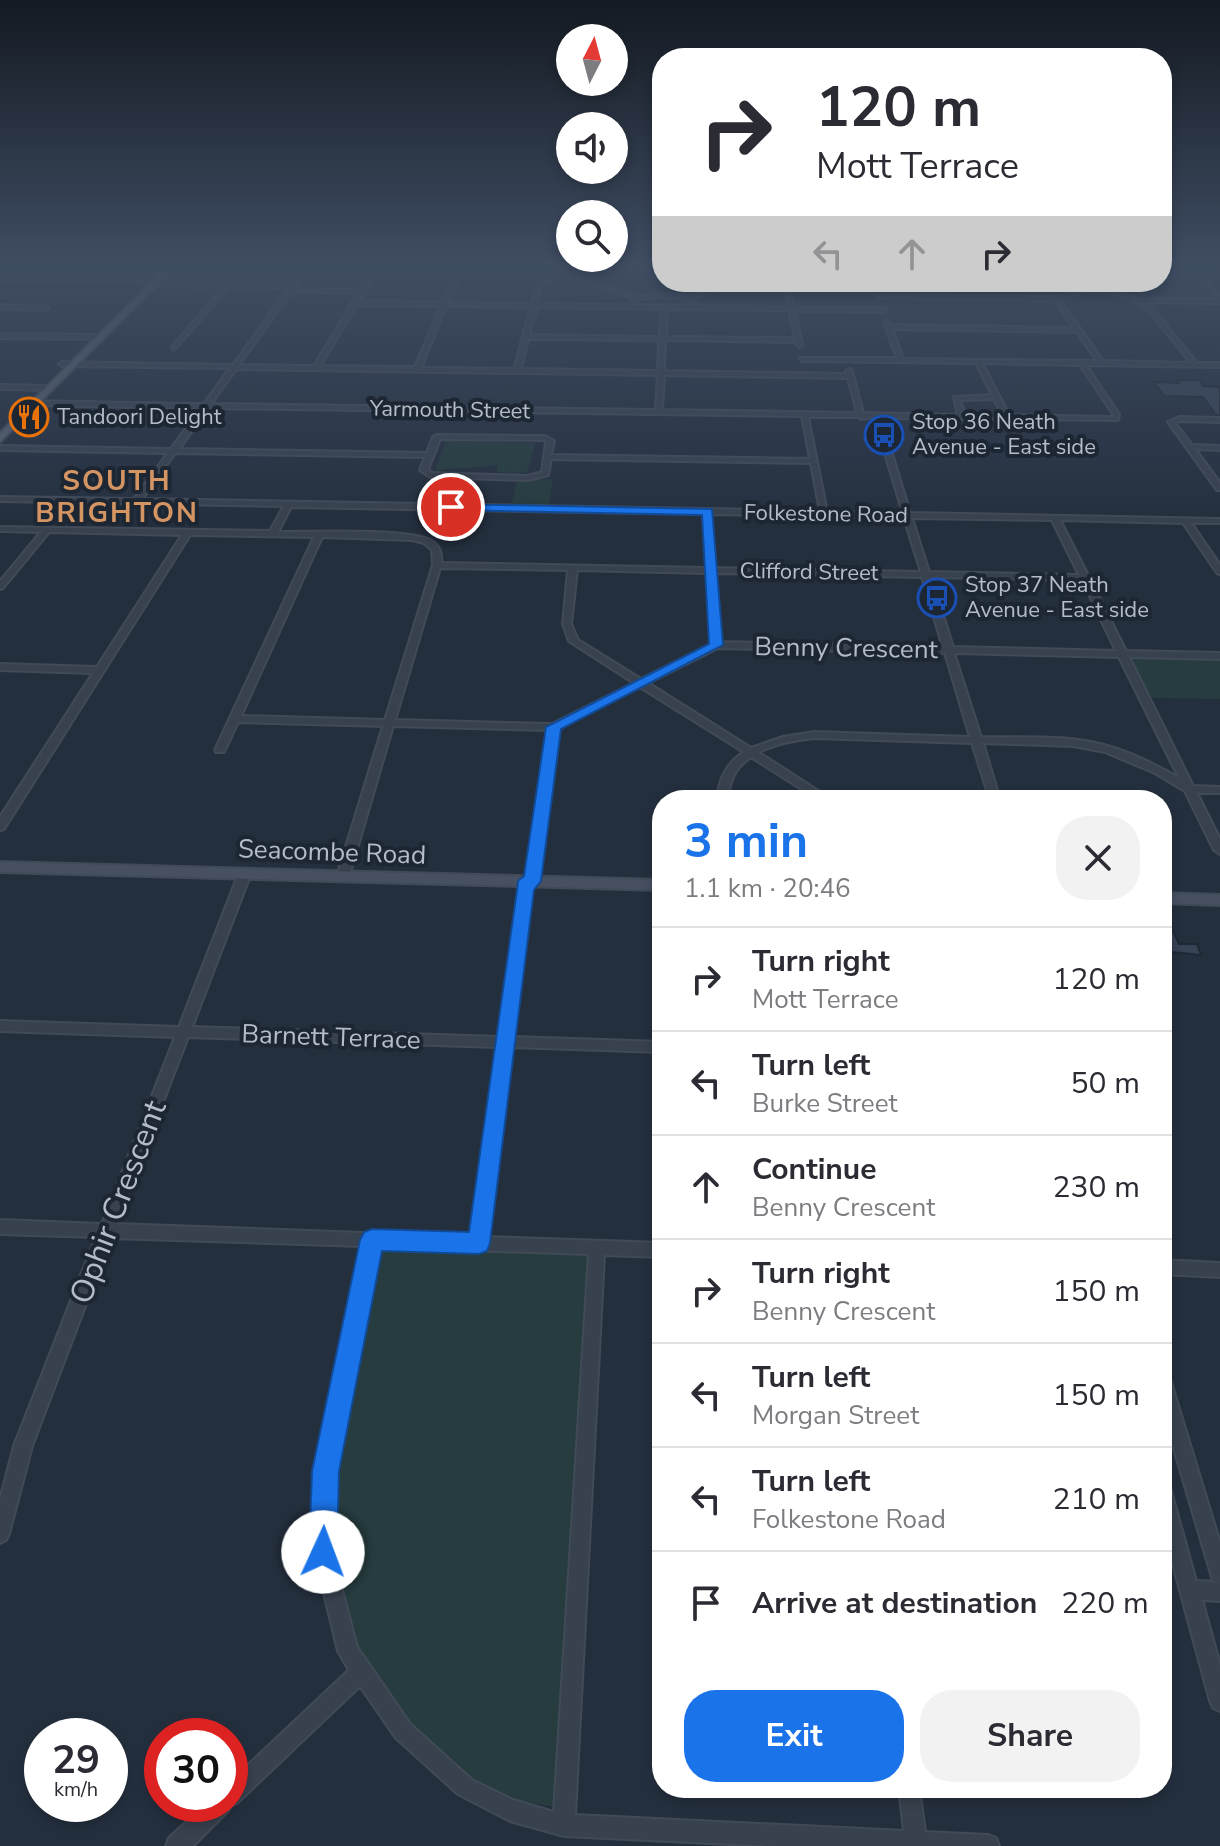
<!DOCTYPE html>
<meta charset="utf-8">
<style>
body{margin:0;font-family:"Nunito Sans",sans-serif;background:#f2f2f3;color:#2b2b33;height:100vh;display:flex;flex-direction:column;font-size:30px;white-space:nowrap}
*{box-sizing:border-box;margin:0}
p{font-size:26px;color:#7c7c81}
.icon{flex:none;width:44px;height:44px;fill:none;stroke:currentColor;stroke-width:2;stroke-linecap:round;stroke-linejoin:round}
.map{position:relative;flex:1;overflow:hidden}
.sheet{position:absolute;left:652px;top:790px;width:520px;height:1008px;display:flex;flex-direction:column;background:#fff;border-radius:32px;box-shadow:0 4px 12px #0003}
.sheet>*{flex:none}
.top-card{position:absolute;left:652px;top:48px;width:520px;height:244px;border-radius:32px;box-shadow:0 4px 12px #0003;background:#fff;color:#2b2b33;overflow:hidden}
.needle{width:52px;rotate:6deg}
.fabs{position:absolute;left:556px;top:24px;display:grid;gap:16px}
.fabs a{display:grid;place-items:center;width:72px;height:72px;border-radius:50%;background:#fff;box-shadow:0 4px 12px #0003;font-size:40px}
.speed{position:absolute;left:24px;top:1718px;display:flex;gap:16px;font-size:40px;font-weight:700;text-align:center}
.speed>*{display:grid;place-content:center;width:104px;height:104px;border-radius:50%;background:#fff;box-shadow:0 4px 12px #0003;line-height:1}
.speed small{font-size:20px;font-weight:400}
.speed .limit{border:12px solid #d22;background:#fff;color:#111}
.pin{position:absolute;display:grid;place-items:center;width:68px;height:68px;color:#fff;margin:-34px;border:4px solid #fff;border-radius:50%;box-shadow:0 2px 8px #0007}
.me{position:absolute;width:88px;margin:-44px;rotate:2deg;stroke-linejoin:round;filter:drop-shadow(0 0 6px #0008)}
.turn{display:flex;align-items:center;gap:28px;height:168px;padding:0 32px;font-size:36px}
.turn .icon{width:104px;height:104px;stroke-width:2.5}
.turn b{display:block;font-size:56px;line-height:68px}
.lanes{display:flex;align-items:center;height:76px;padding:0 32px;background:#0003;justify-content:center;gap:40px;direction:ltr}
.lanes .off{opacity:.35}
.round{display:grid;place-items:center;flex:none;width:84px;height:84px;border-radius:32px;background:#f2f2f3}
.summary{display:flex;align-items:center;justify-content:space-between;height:136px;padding:0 32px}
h1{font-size:48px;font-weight:700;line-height:60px;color:#1a73e8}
.action{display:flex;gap:16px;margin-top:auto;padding:16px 32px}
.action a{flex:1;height:92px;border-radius:32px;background:#1a73e8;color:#fff;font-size:32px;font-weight:700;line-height:92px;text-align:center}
.action a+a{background:#f2f2f3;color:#2b2b33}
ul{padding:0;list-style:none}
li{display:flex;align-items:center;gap:24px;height:104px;padding:0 32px;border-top:2px solid #e1e1e2}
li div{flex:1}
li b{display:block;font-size:30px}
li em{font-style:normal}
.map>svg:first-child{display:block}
</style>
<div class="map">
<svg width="1220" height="1846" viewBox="0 0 1220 1846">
<rect width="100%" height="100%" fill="#242f3e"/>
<path fill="#263c3f" d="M446,441L535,443L527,473L497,472L498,465L435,471Z
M517,479H553L549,504L512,503Z
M1136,659L1220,660V699L1150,698L1132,662Z
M375,1242L594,1251L560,1808L515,1800L469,1779L431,1752L350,1649L327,1549L329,1471Z"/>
<path fill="#364354" stroke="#1f2835" stroke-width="2" d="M1177,380H1199L1203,386L1220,387V415H1216L1203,397L1164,396L1154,382L1179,383Z
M1162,906L1179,944H1197L1201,955L1162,951Z"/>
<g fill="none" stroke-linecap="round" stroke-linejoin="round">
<defs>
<path id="minor" d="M242,264H248L231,284H291L306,264H312L295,288L360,290L376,264H382L359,301L442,302L457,266L421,264H515L545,266L542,268L463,266L448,303L532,304L538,282L560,273V271L575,267L662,265V269L576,271L570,273L639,296L669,294L685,297L732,282H741L690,299L700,306L789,307L785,289L779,282H785L791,289L794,307L883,308L886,310L883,312L795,311L802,345L799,347L795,342L665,340L664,371L847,374L846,371L849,369L852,371L863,413L958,415L954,397L992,395L976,363L802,361L800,358H897L884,322L887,320L891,325L1074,328L1055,301L878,298L876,295L1057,297L1090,287L1079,282H1087L1138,299H1219L1183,264H1189L1220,295V303L1145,302L1148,303L1197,363H1220V367L1086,365L1119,414L1118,420L1010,419L1007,421L1004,419L881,418L910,513L1220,519V523H1191L1220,565V574L1217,573L1183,523L1060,520L1126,651L1220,653V659L1129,657L1193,786L1220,787V793H1197L1220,839V854L1214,850L1185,791L1155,773L1105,752L1073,746L983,743L1000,800H990L972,743L814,738C794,740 776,744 758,752L832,800H819L751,757C734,768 730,781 727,800H717C719,779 726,764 744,752L640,687L559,728L538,881L532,885L513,1037L662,1042V1052L512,1047L487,1237L662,1243V1257L604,1255L575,1815L904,1831L899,1788H919L925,1832L988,1835L996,1838L999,1846H772L564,1836L510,1821L458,1794L396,1738L360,1686L237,1803L231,1806L228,1811L193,1846H166L169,1838L206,1804H230V1782L349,1670L338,1651L314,1552L317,1471L363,1246L111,1238L32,1446L9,1534L6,1540L0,1543V1500L14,1446L96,1237L0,1234V1220L102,1224L175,1037L0,1031V1021L179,1027L239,873L245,869L251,873L192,1027L500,1037L521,881L527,877L549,730L393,726L349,876L343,880L337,876L383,726L238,722L224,752H216L215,750L314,537L190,535L4,829L0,830V817L93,673L0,670V664L97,667L182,535L49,532L3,588L0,589V581L41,532L0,531V527L270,531L284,506L0,501V497L134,499L168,453L0,450V446L171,449L201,408L23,405L20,403L23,401L204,404L230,368L62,366L59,364L62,362L233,365L289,288L229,287L174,350L172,347L223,287L148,286L145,284L148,282L226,283ZM565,275L633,298L631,299L634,301C654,296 676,293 693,306L537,304L542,284ZM1095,288L1144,305L1191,363L1103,361L1060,300ZM292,291L358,293L314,366L239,365ZM357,305L441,306L415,367L320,366ZM446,306L531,307L514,369L421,368ZM537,307L661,309L660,337L529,335ZM667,309L789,310L795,338L666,337ZM892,329L1077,332L1097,361L903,359ZM528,339L659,340L658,371L521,369ZM982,363L1080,365L1113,414V417L1009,415ZM236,369L658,375L656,410L211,404ZM664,375L848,378L857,413L662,410ZM994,399L1002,415H965L960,400ZM208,408L802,416L810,459L551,455L554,441L545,436L437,435L433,437L427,453L179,449ZM808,417H858L861,419L874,417L903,513L827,512ZM440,439L544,440L546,442L542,472L528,476L432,473L428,469ZM175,453L425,457L420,470L430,477L528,480L548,475L551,459L811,463L820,511L142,499ZM291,507L703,514L707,568L441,563C442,553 440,547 432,541C412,528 308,532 278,532ZM711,514L904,518L921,572L715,568ZM912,518L1052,520L1079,575L929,572ZM322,537L412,540L424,543L432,550L433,565L385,720L241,716ZM440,568L568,570L563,624L569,641L634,683L552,724L395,720ZM577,570L707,573L711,644L641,679L578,640L571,624ZM715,573L922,577L943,647L720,642ZM931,577L1082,580L1116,651L953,647ZM718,648L945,653L970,737L814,732L783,737L751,748L648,683ZM954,653L1119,657L1179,778C1158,766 1134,754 1111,747C1070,734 1023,738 981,737ZM188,1037L498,1047L472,1237L116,1224ZM378,1247L589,1254L554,1812L513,1800L472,1780L410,1724L357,1647L332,1552L335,1471Z
M0,275L158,277L161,279L158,281L0,279Z
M0,305L45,306L48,308L45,310L0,309Z
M0,334L101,335L104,337L101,339L0,338Z
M0,385L51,386L54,388L51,390L0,389Z
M1179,417L1220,418V422L1180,421L1175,423L1192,445L1220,446V450L1195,449L1220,483V490H1217L1168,422Z
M1162,1260L1220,1263V1277L1162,1274Z
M1162,1371L1168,1373L1170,1379L1220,1543V1601L1202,1600L1220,1665V1711L1213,1708L1210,1701L1162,1524V1482L1168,1485L1171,1491L1196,1581L1218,1582L1213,1581L1211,1574L1162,1408Z"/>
<path id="secondary" d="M0,862L662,880V890L0,872Z
M1162,893L1220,895V905L1162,903Z"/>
<path id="primary" d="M170,264H178L0,442V433Z"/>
</defs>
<use href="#minor" stroke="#414a57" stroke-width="4"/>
<use href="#secondary" stroke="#414a57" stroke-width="4"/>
<use href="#primary" stroke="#414a57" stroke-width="4"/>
<use href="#minor" fill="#38414e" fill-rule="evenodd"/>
<use href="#secondary" fill="#465061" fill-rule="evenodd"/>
<use href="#primary" fill="#56606e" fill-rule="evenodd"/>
</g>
<linearGradient id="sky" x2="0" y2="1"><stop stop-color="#141a22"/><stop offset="0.51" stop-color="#3f4d63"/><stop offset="1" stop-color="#3f4d63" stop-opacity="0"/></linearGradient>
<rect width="1220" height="522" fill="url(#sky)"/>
<path fill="#1a73e8" stroke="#114b97" stroke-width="2" d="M451,504L712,509L723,645L561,729L541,881L534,890L490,1243L487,1251L479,1254L382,1251L339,1471L337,1552L333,1562L323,1566L313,1562L309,1552L312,1471L360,1240L364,1232L372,1229L469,1232L517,890L518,881L524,876L546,727L709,644L702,515L447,510V505Z"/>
<defs>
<symbol id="restaurant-ring" viewBox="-11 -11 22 22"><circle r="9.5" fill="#1d2633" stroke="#e8710a" stroke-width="1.5"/><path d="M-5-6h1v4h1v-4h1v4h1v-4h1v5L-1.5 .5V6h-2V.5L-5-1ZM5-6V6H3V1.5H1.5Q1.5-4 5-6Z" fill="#e8710a"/></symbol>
<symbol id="bus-ring" viewBox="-11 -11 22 22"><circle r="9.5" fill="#1d2633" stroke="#1a4fb4" stroke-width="1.5"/><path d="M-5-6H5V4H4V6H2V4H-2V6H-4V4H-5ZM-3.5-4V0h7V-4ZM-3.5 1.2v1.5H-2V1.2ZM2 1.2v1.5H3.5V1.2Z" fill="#1a4fb4"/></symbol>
</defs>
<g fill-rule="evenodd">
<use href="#restaurant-ring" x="7" y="395" width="44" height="44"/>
<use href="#bus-ring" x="862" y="413" width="44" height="44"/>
<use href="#bus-ring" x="915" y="576" width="44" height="44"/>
</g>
<g text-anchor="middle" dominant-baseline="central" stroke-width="8" stroke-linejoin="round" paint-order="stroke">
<g font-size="22" fill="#b4bcc9" stroke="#1d2633">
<text transform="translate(450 410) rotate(1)">Yarmouth Street</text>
<text transform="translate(826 514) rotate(1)">Folkestone Road</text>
<text transform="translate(809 572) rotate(1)">Clifford Street</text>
</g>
<g font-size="22" fill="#b4bcc9" stroke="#1d2633" text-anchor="start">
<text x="57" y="417">Tandoori Delight</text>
<text x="912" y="422">Stop 36 Neath<tspan x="912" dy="25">Avenue - East side</tspan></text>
<text x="965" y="585">Stop 37 Neath<tspan x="965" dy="25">Avenue - East side</tspan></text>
</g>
<g font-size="26" fill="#b4bcc9" stroke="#1d2633">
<text transform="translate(846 648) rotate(1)">Benny Crescent</text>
<text transform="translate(332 852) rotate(2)">Seacombe Road</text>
<text transform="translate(331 1037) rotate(2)">Barnett Terrace</text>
</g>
<g font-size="28" font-weight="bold" letter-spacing="2" fill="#d59563" stroke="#1d2633">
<text x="117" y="481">SOUTH<tspan x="117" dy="32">BRIGHTON</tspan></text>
</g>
<g font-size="32" fill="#b4bcc9" stroke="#1d2633">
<text transform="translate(118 1202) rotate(-69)">Ophir Crescent</text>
</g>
</g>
</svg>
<div class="fabs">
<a><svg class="needle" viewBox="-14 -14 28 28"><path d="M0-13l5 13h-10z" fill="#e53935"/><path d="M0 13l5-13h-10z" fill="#7c7c81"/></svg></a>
<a><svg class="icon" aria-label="sound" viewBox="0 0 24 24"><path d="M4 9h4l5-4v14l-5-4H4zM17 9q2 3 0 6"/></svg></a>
<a><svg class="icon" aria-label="search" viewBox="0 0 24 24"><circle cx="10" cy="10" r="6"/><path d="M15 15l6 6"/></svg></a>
</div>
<div class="speed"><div>29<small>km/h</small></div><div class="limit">30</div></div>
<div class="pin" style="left:451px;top:507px;background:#d93025"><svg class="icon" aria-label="arrive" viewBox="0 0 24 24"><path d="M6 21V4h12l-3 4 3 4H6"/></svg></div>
<svg class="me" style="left:323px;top:1552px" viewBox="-20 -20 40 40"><circle r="19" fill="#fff"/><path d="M0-13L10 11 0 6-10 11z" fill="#1a73e8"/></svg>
<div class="top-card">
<div class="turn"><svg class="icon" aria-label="right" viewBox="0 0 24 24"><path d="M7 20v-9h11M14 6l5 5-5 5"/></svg><div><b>120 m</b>Mott Terrace</div></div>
<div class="lanes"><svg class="icon off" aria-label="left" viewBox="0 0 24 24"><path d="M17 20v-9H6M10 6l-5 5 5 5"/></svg><svg class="icon off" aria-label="ahead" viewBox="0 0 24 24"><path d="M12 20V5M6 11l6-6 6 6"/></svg><svg class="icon" aria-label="right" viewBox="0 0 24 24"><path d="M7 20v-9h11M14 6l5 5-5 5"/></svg></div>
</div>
<section class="sheet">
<div class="summary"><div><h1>3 min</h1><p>1.1 km · 20:46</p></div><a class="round"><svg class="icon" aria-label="close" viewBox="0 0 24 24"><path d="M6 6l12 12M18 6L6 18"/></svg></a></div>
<ul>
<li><svg class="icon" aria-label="right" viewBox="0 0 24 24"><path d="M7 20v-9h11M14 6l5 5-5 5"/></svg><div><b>Turn right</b><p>Mott Terrace</p></div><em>120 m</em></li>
<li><svg class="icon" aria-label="left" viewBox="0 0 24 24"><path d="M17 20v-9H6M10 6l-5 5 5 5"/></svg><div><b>Turn left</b><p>Burke Street</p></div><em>50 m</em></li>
<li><svg class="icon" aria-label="ahead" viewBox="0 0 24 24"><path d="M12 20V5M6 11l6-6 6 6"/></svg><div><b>Continue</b><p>Benny Crescent</p></div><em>230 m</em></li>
<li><svg class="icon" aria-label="right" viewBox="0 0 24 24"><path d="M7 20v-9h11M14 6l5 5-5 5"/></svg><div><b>Turn right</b><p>Benny Crescent</p></div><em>150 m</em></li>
<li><svg class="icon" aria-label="left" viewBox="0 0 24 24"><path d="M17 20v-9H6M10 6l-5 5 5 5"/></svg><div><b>Turn left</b><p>Morgan Street</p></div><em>150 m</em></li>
<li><svg class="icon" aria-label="left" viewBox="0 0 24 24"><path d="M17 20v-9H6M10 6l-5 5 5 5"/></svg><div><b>Turn left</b><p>Folkestone Road</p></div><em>210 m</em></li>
<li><svg class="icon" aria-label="arrive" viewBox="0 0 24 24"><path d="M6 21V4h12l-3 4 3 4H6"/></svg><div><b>Arrive at destination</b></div><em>220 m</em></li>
</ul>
<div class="action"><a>Exit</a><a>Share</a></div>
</section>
</div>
